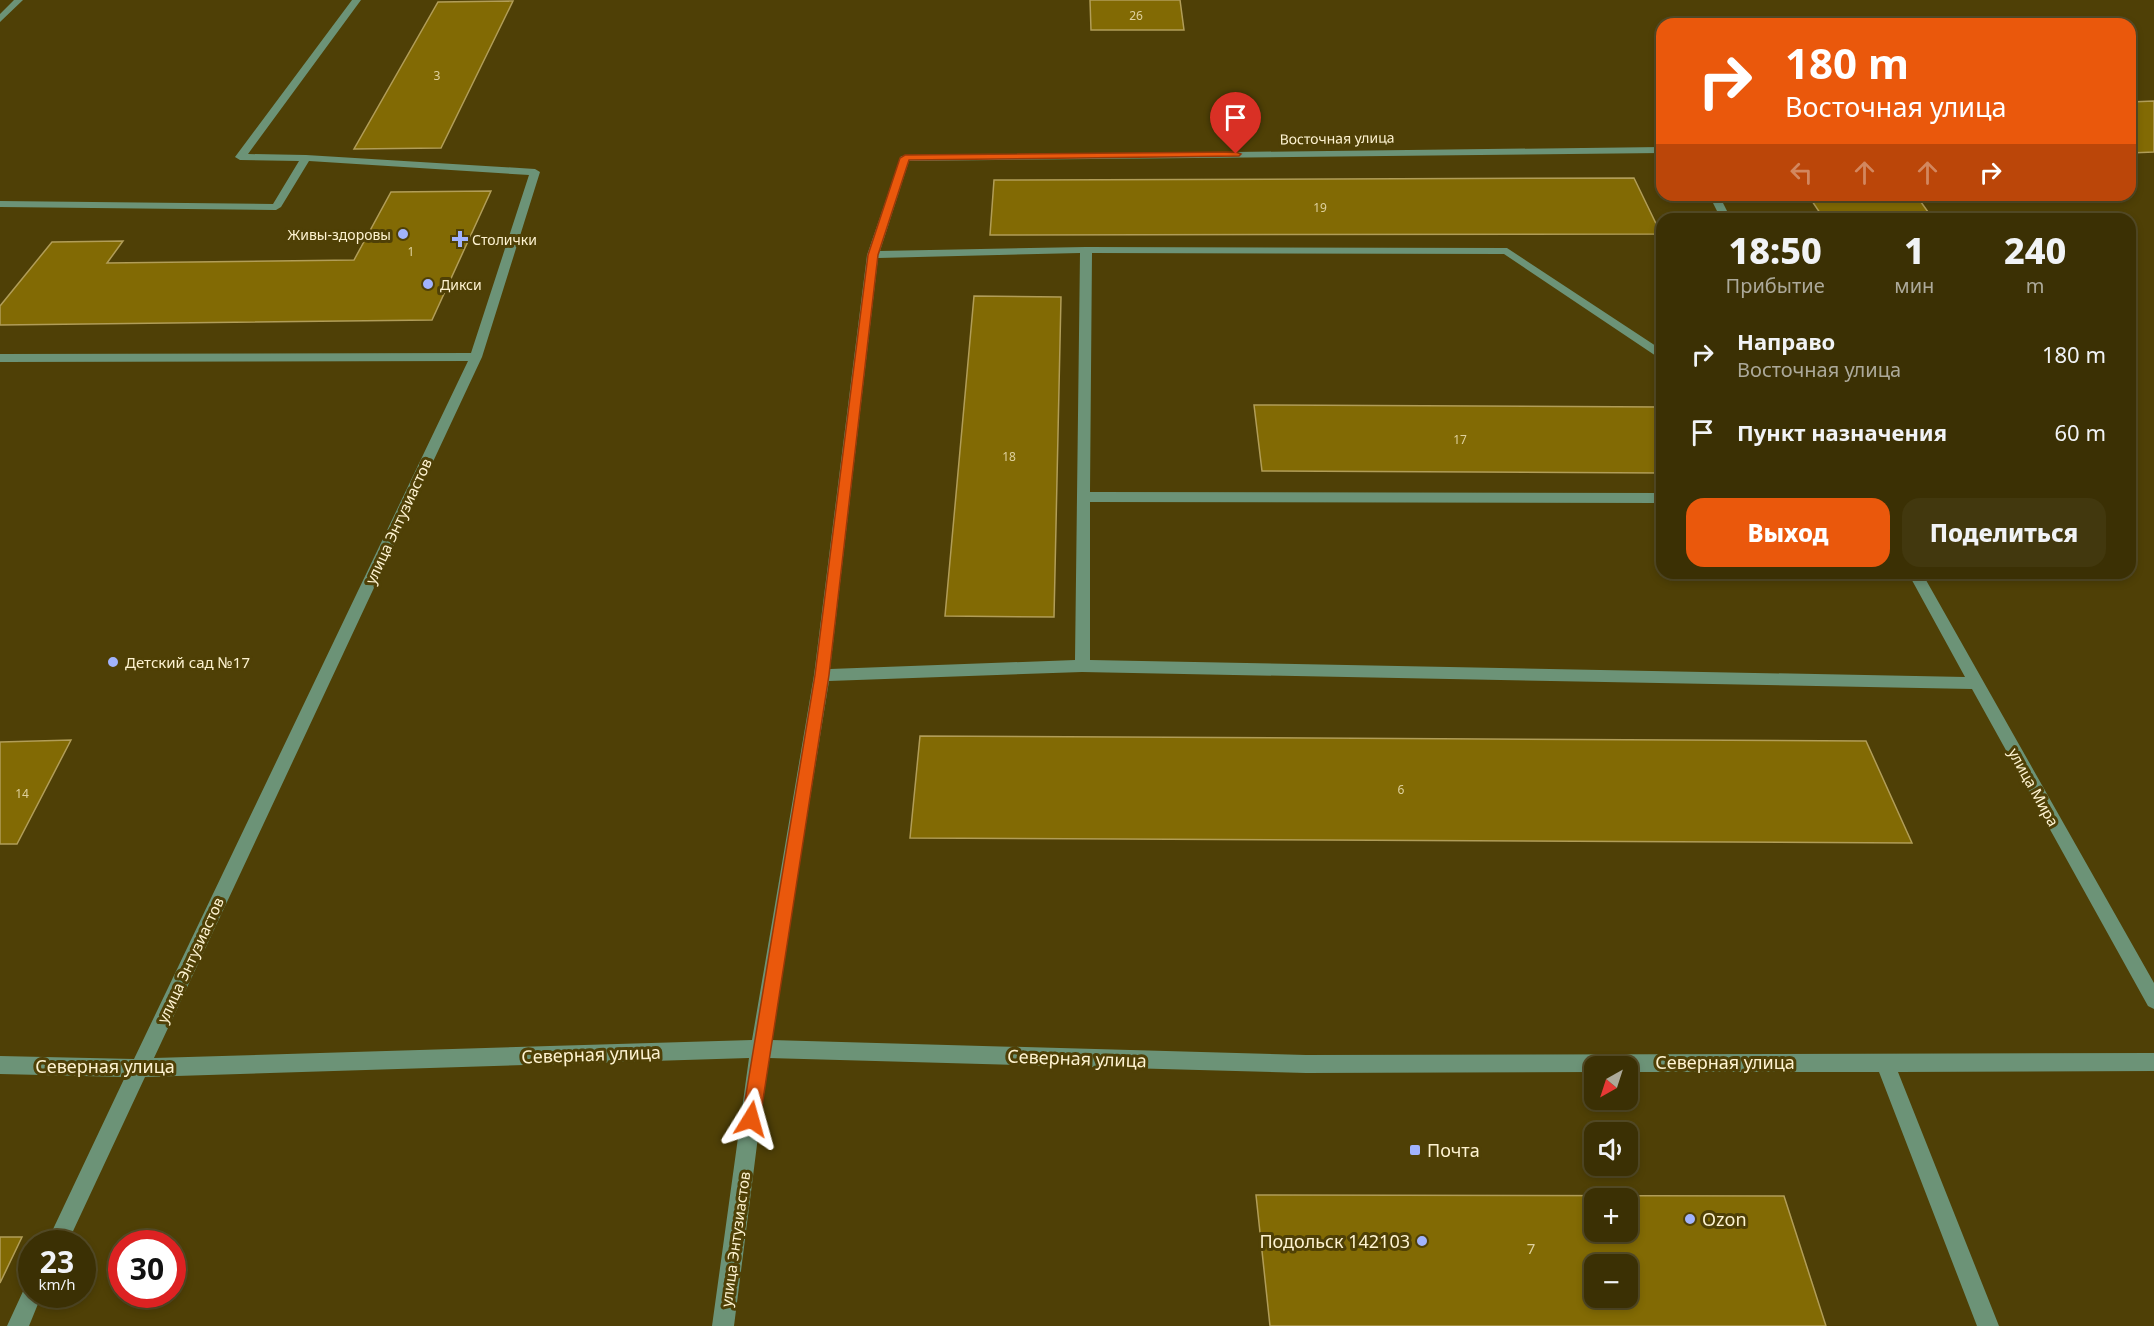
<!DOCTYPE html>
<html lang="ru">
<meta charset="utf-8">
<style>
body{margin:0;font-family:"Noto Sans",sans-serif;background:#42380e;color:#f1f3f6;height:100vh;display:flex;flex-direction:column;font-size:22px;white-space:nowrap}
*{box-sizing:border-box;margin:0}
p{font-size:20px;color:#aca99a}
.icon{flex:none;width:33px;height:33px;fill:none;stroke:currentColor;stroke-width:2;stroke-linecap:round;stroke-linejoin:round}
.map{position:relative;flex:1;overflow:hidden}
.details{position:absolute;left:1656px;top:213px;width:480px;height:366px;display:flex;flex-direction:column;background:#3b3004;border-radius:18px;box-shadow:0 3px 9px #0003,0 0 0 2px #544b26}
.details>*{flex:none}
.guide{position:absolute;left:1656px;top:18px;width:480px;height:183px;border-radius:18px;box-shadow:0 3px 9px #0003,0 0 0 2px #544b26;background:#ea580c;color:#fff;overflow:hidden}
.needle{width:39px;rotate:219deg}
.fabs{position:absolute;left:1584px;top:1056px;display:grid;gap:12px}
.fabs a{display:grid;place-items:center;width:54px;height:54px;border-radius:12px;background:#3b3004;box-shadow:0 3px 9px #0003,0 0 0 2px #544b26;font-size:30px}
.speed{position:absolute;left:18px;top:1230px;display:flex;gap:12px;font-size:30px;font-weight:700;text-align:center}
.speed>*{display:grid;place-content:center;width:78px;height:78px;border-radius:50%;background:#3b3004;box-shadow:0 3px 9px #0003,0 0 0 2px #544b26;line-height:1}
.speed small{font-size:15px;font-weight:400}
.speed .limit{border:9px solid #d22;background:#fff;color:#111}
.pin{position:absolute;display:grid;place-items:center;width:51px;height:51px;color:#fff;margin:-62px -26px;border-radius:50% 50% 50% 0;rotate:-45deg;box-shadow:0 0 6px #0007}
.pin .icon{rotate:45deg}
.me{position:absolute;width:66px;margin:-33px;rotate:8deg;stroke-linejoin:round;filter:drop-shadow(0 0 4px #0008)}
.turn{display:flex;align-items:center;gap:21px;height:126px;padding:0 30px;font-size:27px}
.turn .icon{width:78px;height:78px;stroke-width:2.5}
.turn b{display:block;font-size:42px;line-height:51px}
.lanes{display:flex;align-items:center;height:57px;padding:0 30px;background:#0003;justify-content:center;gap:30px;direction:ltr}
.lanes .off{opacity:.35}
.eta{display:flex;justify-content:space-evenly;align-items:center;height:102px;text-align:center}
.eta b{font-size:36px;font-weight:800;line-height:42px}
.button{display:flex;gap:12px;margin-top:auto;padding:12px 30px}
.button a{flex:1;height:69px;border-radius:18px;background:#ea580c;color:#fff;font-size:24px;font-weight:800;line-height:69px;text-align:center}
.button a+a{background:#42380e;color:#f1f3f6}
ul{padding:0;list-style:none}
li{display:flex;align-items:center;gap:18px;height:78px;padding:0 30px}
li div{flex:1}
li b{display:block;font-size:22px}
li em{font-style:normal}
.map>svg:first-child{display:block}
</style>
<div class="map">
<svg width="2154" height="1326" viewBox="0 0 2154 1326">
<rect width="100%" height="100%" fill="#4f4006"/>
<path fill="#826a04" stroke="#b19d58" stroke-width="1.5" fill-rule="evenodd" d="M1090,0H1180L1184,30H1091Z
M513,1L441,148L354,149L438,2Z
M2154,101V152L2130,153V102Z
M1634,178L1661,234L990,235L994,180Z
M491,191L432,320L0,325V306L52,242L123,241L107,263L354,260L391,192Z
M1808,195H1916L1933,219H1824Z
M974,296L1061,297L1054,617L945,616Z
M1254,405L1662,407V473L1262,471Z
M920,736L1866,741L1912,843L910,838Z
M71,740L17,844H0V742Z
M1256,1195L1784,1196L1826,1326H1270ZM1594,1198H1628V1232H1594ZM1594,1264H1628V1298H1594Z
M0,1237H22L0,1283Z"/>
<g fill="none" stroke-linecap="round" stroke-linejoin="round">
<path fill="#6c9377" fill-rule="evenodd" d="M14,0H23L0,22V14Z
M352,0H361L248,154L306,155L535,169L540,172L482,357L154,1058L752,1040L814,675L867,255L901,156L1662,147V153L909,161L880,251L1086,247L1507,248L1662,350V360L1504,254L1092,253L1090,492L1662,493V503L1090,502V660L1965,677L1908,573H1922L2154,983V1009L2148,1006L1972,689L1082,672L829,681L771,1040L1306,1055L2154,1053V1071L1898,1072L1999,1326H1977L1879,1072H1628V1066H1594V1072L1306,1073L768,1058L734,1326H712L749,1058L145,1077L67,1244H46L125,1077L0,1074V1056L134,1059L468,361L0,362V354L471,353L529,175L309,161L281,207L276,210L0,207V201L273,204L299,161L240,160L235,157ZM1080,253L1075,660L830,669L878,258Z
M1709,195H1719L1731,219H1721Z
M32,1284V1294H42L29,1326H7L25,1287Z"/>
</g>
<path fill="#ea580c" stroke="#983908" stroke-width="1.5" d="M1236,152L1241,154L1239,156L909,160L878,255L829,675L760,1119L757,1125L751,1127L745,1125L742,1119L815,675L868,255L900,158L905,155Z"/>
<g fill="#a1b3fd" stroke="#4f4006" stroke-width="2">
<circle cx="403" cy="234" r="6"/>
<path d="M457 230h6v6h6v6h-6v6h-6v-6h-6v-6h6z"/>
<circle cx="428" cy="284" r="6"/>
<circle cx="113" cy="662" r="6"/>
<rect x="1409" y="1144" width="12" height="12" rx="3"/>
<circle cx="1690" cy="1219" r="6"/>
<circle cx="1422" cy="1241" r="6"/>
</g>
<g text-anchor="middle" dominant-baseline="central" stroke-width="6" stroke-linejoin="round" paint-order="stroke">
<g font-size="12" fill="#dfd19e">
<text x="1136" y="15">26</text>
<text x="437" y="75">3</text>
<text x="1320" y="207">19</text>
<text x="411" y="251">1</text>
<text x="1460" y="439">17</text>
<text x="1009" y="456">18</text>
<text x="1401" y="789">6</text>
<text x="22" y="793">14</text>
</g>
<g font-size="14" fill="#fef3d1" stroke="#4f4006">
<text transform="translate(1337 138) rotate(-1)">Восточная улица</text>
</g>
<g font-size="14" fill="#fef3d1" stroke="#4f4006" text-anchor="start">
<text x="391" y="234" text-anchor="end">Живы-здоровы</text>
<text x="472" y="239">Столички</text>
<text x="440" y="284">Дикси</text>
</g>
<g font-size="15" fill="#fef3d1" stroke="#4f4006">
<text transform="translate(398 521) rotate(-65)">улица Энтузиастов</text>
<text transform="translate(2034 787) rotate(61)">улица Мира</text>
<text transform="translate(190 960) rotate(-65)">улица Энтузиастов</text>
<text transform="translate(735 1239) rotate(-82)">улица Энтузиастов</text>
</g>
<g font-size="15" fill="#fef3d1" stroke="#4f4006" text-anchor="start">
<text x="125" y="662">Детский сад №17</text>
</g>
<g font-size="15" fill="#dfd19e">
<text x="1531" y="1248">7</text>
</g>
<g font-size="18" fill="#fef3d1" stroke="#4f4006">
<text transform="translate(591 1054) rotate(-2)">Северная улица</text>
<text transform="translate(1077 1058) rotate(2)">Северная улица</text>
<text x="1725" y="1062">Северная улица</text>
<text x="105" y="1066">Северная улица</text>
</g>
<g font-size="18" fill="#fef3d1" stroke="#4f4006" text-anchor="start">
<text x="1427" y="1150">Почта</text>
<text x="1702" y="1219">Ozon</text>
<text x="1410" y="1241" text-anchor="end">Подольск 142103</text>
</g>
</g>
</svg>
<div class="fabs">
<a><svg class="needle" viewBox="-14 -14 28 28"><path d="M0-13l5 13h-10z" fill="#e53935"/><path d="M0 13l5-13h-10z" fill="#aca99a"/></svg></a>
<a><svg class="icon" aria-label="sound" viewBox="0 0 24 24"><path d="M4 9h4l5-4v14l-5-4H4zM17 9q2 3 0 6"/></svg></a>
<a>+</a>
<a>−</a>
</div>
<div class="speed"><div>23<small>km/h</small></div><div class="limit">30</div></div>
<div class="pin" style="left:1236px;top:154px;background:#d93025"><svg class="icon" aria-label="arrive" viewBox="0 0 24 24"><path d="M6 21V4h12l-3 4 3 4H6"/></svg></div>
<svg class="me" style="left:751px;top:1119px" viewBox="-20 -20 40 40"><path d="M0-17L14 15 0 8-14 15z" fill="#ea580c" stroke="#fff" stroke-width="4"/></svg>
<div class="guide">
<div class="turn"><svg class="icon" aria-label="right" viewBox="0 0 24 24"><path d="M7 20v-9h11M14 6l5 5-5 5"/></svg><div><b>180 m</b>Восточная улица</div></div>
<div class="lanes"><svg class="icon off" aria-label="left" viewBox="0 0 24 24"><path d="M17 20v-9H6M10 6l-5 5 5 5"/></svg><svg class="icon off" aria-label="ahead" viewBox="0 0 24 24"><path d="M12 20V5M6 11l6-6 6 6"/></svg><svg class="icon off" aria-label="ahead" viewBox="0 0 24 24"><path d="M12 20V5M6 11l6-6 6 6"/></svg><svg class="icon" aria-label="right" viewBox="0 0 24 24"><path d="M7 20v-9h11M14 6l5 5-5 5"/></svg></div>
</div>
<section class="details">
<div class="eta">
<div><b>18:50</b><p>Прибытие</p></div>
<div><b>1</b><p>мин</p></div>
<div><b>240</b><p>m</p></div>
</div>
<ul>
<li><svg class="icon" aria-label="right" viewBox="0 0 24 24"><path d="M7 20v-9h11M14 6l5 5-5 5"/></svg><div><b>Направо</b><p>Восточная улица</p></div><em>180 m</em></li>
<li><svg class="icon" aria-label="arrive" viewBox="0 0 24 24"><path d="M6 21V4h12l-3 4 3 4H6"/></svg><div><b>Пункт назначения</b></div><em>60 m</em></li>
</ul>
<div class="button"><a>Выход</a><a>Поделиться</a></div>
</section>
</div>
